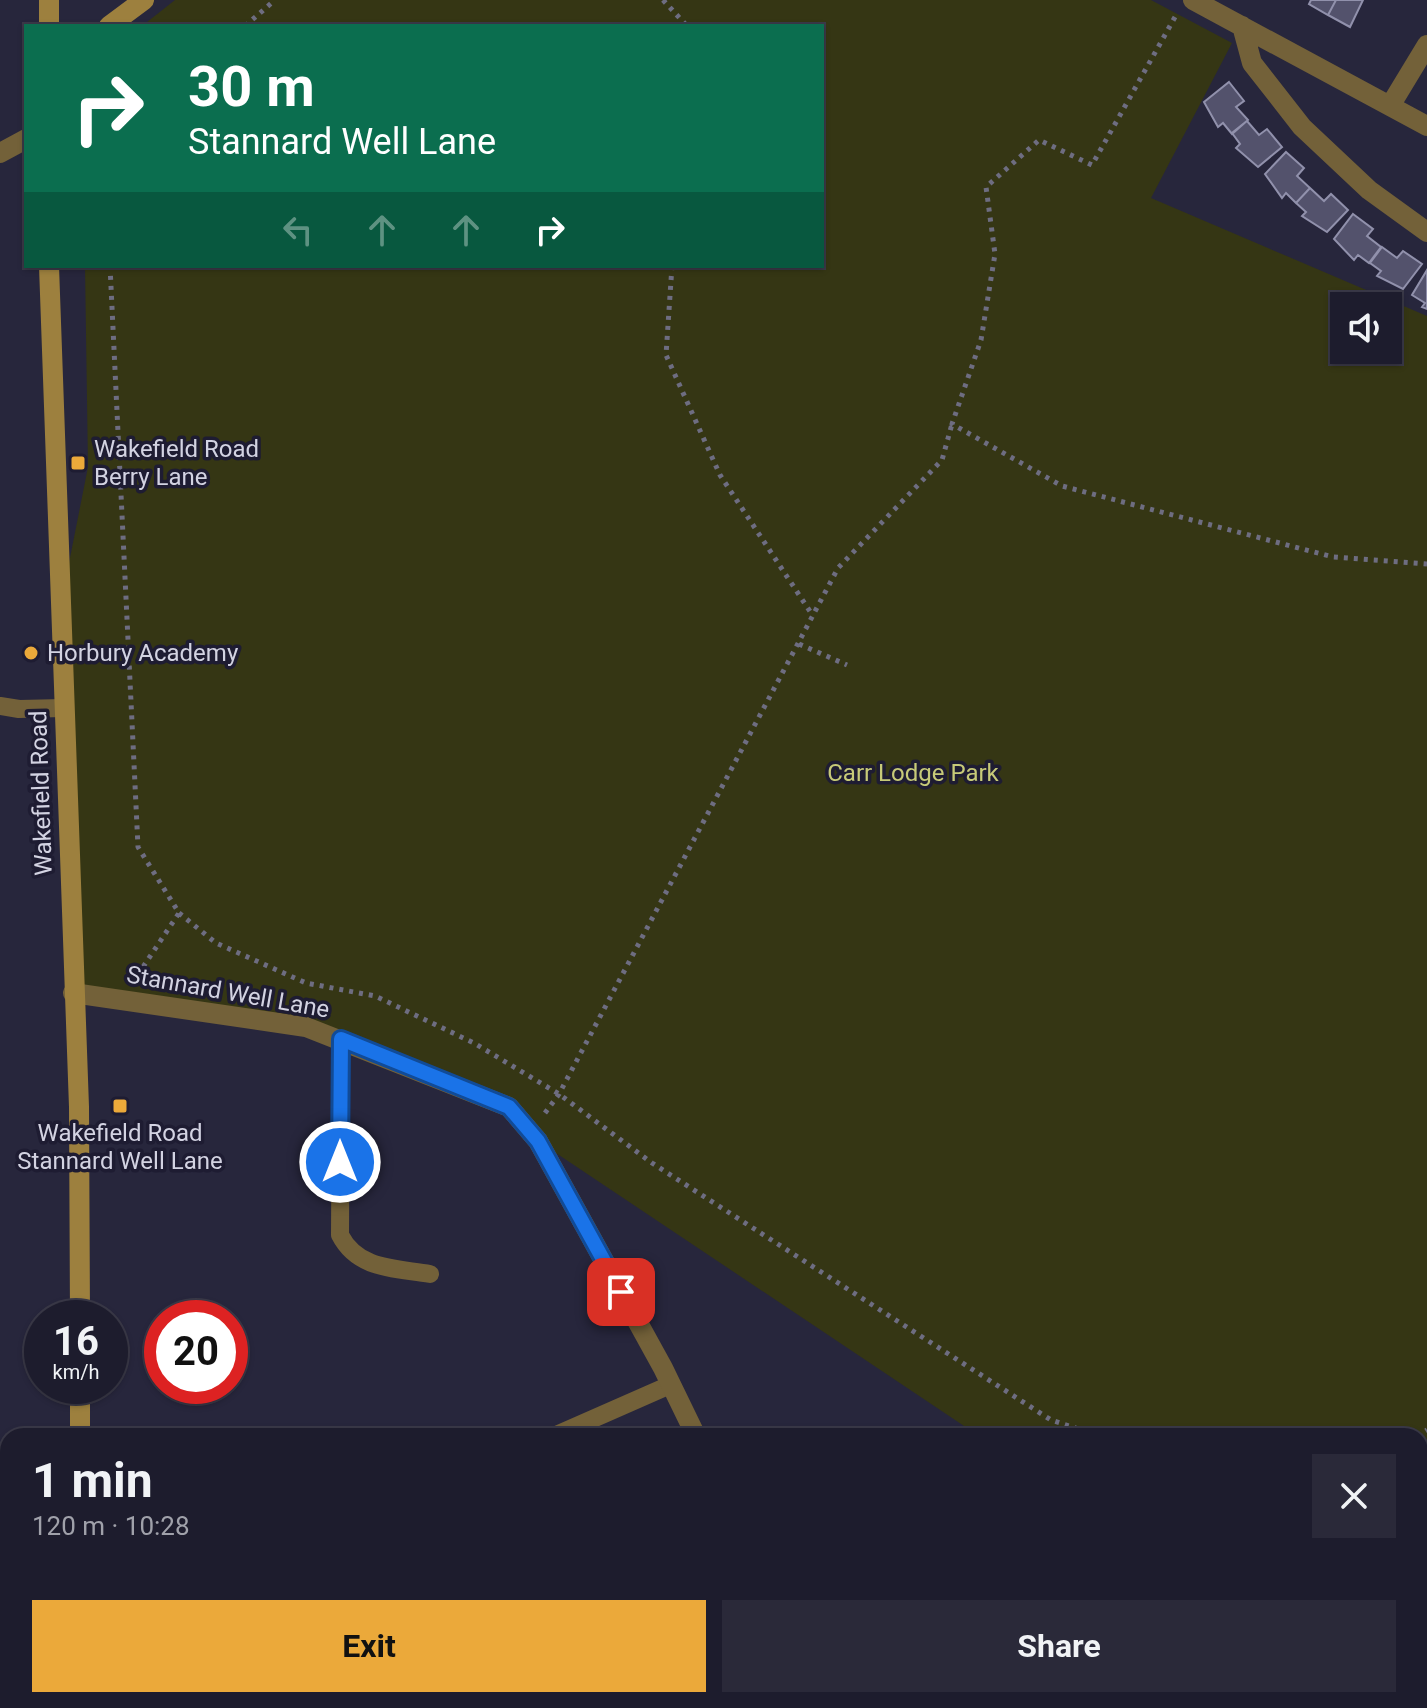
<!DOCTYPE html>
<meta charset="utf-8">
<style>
body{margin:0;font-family:Roboto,sans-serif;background:#2a2939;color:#f1f3f6;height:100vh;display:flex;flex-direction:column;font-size:30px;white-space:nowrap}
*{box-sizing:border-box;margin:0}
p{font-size:26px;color:#a0a1aa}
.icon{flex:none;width:44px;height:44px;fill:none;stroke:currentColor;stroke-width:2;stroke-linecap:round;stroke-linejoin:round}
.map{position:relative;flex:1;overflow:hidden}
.details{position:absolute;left:0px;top:1428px;width:1428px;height:280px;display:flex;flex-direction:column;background:#1d1c2d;border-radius:24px 24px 0 0;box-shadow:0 2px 6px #0004,0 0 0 2px #3b3a49}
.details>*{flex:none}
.hud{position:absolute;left:24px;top:24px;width:800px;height:244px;border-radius:0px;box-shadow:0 2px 6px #0004,0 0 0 2px #3b3a49;background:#0b6e4f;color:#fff;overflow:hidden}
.buttons{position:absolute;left:1330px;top:292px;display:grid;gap:16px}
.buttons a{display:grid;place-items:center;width:72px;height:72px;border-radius:0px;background:#1d1c2d;box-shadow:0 2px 6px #0004,0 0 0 2px #3b3a49;font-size:40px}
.speed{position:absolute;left:24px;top:1300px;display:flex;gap:16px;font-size:40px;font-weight:700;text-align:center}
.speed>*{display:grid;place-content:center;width:104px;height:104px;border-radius:50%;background:#1d1c2d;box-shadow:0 2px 6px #0004,0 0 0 2px #3b3a49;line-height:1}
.speed small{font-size:20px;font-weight:400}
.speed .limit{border:12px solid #d22;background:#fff;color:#111}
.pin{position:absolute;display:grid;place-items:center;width:68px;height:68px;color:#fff;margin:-34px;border-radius:16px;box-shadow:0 4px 12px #0006}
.me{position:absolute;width:88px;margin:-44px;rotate:0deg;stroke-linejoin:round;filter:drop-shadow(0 0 6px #0008)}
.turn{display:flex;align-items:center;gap:28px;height:168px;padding:0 32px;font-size:36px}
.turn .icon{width:104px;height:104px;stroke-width:2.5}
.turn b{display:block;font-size:56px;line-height:68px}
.lanes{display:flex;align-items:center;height:76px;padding:0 32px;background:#0003;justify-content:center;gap:40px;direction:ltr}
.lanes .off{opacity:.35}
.round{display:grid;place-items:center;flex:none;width:84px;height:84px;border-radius:0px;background:#2a2939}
.summary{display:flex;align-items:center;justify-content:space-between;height:136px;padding:0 32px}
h1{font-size:48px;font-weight:700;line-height:60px}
.button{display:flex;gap:16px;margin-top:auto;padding:16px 32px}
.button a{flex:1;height:92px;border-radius:0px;background:#eba93a;color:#111;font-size:32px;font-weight:700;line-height:92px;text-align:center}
.button a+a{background:#2a2939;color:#f1f3f6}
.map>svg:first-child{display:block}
</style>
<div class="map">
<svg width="1427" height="1708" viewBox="0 0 1427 1708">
<rect width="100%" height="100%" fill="#27263c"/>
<path fill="#353614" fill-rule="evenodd" d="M175,0H1151L1232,43L1151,198L1427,316V1529L1420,1532V1436H979L538,1141L509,1107L306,1027L73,993L62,598L88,467L85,266H822V26H142ZM1344,306H1388V350H1344Z
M115,1700H202L183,1708H91Z
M447,1700H555L554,1708H446Z"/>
<path fill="#53526c" stroke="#9191ac" stroke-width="2" d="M1311,0H1336L1328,15L1309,4Z
M1336,0H1363L1350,27L1328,15Z
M1229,82L1244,101L1236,107L1248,120L1232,134L1223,123L1218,127L1204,102Z
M1247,121L1259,135L1267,129L1282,147L1258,167L1236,148L1240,144L1232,133Z
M1286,152L1304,168L1297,176L1310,188L1296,203L1286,193L1282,198L1265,174Z
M1310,188L1324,201L1331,194L1348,210L1327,232L1302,216L1306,212L1296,203Z
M1353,214L1373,229L1367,236L1381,247L1369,263L1358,255L1354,260L1334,239Z
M1382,247L1397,258L1403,251L1422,264L1403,289L1377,276L1381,271L1370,263Z
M1427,270V309L1422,307L1425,303L1412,295Z"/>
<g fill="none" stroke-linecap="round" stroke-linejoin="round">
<path stroke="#6e6d81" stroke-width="5" stroke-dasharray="4 6" stroke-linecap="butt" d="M663,0L687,26
M1175,17L1092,165L1039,140L986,187L995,254L981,340L952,424L1062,486L1333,557L1427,564
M245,26L275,0
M822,244L825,250
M110,266L138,847L179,913L135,979
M672,266L666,355L720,475L813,616
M799,644L847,665
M179,913L216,943L306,983L375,996L474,1043L559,1094L652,1163L1051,1420L1100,1436
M545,1113L559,1094L838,568L942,460L952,424
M1417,1436L1427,1430"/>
<path stroke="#736139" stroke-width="18" d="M0,706L19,709L64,708
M341,1039L340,1235C358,1270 395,1268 430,1274
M554,1436L670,1385"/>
<path stroke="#736139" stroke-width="20" d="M1193,0L1427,126
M1242,26L1252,63L1302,127L1369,190L1427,232
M1390,106L1427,45
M0,153L26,139
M73,993L306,1027L509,1107L538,1141L663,1368L696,1436
M0,1516L8,1514
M835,1700L839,1708
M1395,1708L1412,1700"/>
<path stroke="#9d803e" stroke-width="20" d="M49,26V0
M109,26L144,0
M49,266L79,1107L80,1318
M80,1386V1436
M47,1708V1700"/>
</g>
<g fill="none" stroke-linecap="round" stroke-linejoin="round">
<defs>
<path id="route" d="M340,1162L341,1039L509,1107L538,1141L621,1292"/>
</defs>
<use href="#route" stroke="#114b97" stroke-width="20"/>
<use href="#route" stroke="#1a73e8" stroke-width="14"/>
</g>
<g fill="#eba93a" stroke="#1e1c32" stroke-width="3">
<rect x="70" y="455" width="16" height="16" rx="4"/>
<circle cx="31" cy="653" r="8"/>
<rect x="112" y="1098" width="16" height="16" rx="4"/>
</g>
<g text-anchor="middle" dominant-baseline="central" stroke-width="7" stroke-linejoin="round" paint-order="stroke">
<g font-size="24" fill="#d3d3e2" stroke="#1e1c32" text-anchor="start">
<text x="94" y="449">Wakefield Road<tspan x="94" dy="28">Berry Lane</tspan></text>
<text x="47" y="653">Horbury Academy</text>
<text x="120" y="1133" text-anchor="middle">Wakefield Road<tspan x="120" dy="28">Stannard Well Lane</tspan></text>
</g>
<g font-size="24" fill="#c7ca78" stroke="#1e1c32">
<text x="913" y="773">Carr Lodge Park</text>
</g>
<g font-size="24" fill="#d3d3e2" stroke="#1e1c32">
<text transform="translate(41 793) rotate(-92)">Wakefield Road</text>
<text transform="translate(228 992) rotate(10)">Stannard Well Lane</text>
</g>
</g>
</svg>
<div class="buttons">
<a><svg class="icon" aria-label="sound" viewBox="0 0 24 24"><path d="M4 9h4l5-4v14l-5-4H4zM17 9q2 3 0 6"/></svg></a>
</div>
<div class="speed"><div>16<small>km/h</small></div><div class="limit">20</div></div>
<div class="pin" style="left:621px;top:1292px;background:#d93025"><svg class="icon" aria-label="arrive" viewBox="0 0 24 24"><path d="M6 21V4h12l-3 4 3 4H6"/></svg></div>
<svg class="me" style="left:340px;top:1162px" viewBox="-20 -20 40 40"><circle r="17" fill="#1a73e8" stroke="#fff" stroke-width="3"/><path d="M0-11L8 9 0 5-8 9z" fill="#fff"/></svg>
<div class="hud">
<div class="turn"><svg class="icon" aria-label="right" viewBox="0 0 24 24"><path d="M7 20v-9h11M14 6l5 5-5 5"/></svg><div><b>30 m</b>Stannard Well Lane</div></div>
<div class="lanes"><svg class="icon off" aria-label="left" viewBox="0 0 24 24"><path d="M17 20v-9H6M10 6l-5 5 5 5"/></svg><svg class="icon off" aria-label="ahead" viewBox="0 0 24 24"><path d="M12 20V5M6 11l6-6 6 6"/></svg><svg class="icon off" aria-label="ahead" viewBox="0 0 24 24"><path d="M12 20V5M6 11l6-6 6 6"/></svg><svg class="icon" aria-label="right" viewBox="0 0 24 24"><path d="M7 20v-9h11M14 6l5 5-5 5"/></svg></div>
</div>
<section class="details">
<div class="summary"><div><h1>1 min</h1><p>120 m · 10:28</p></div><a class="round"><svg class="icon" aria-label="close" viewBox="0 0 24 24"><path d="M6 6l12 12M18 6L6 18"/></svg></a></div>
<div class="button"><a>Exit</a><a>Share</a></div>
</section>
</div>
